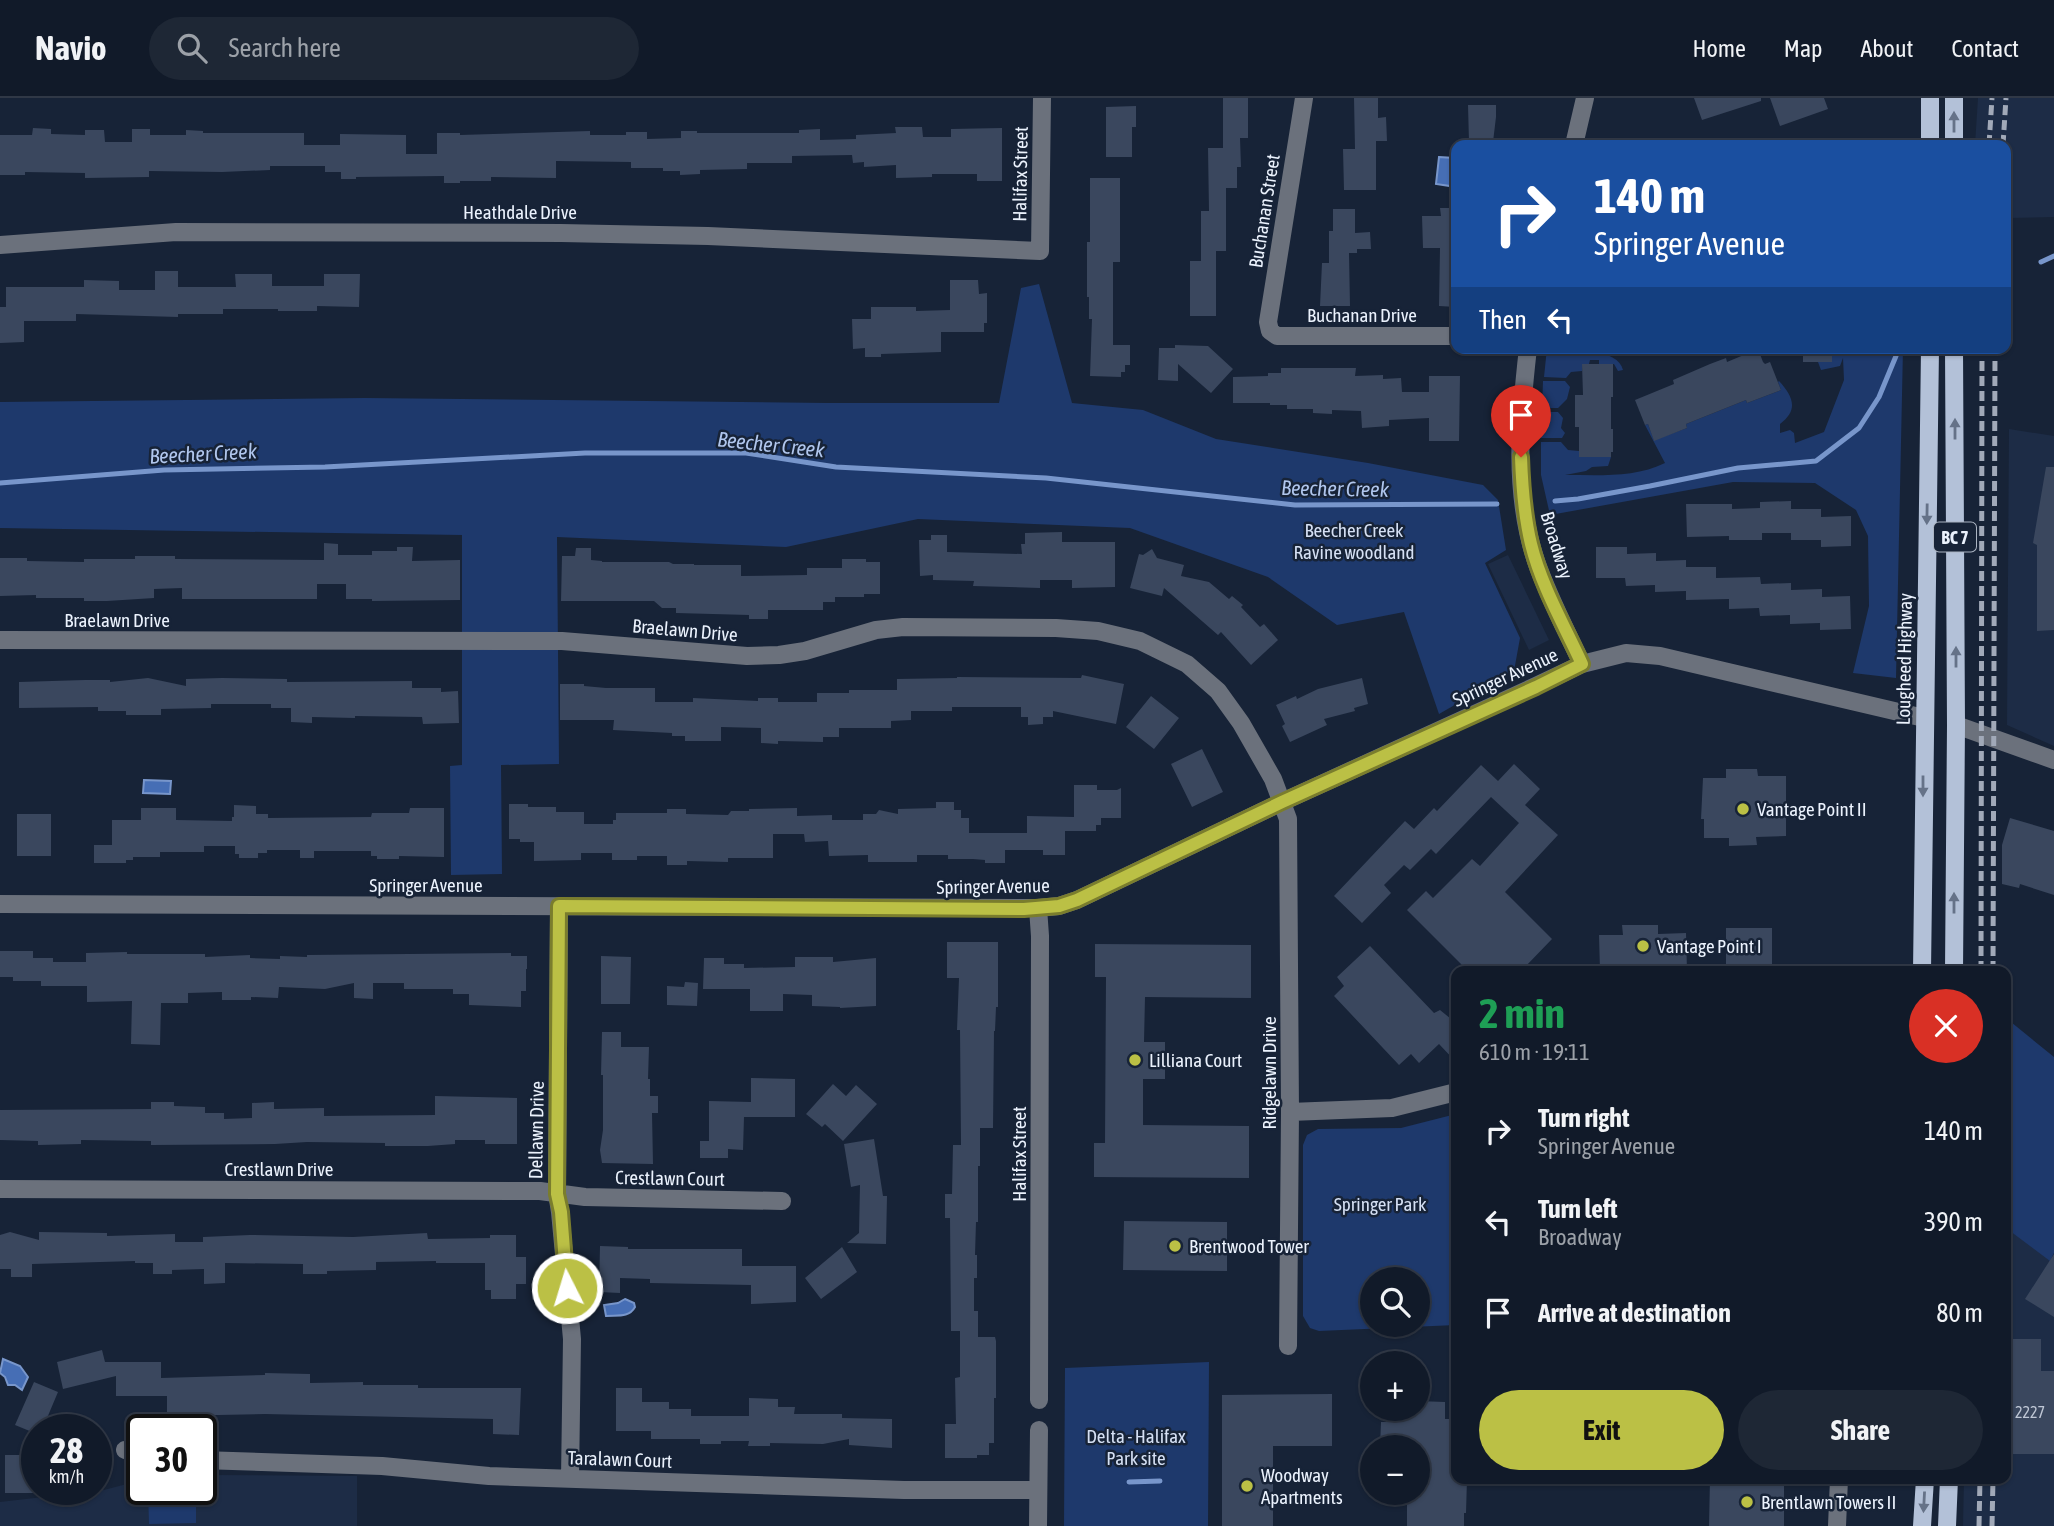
<!DOCTYPE html>
<meta charset="utf-8">
<style>
body{margin:0;font-family:"Asap Condensed",sans-serif;background:#1e2735;color:#f1f3f6;height:100vh;display:flex;flex-direction:column;font-size:26px;white-space:nowrap}
*{box-sizing:border-box;margin:0}
p{font-size:23px;color:#9ca1a8}
.icon{flex:none;width:38px;height:38px;fill:none;stroke:currentColor;stroke-width:2;stroke-linecap:round;stroke-linejoin:round}
.map{position:relative;flex:1;overflow:hidden}
.panel{position:absolute;left:1451px;top:868px;width:560px;height:518px;display:flex;flex-direction:column;background:#111a29;border-radius:14px;box-shadow:0 2px 5px #0004,0 0 0 2px #303846}
.panel>*{flex:none}
.hud{position:absolute;left:1451px;top:42px;width:560px;height:214px;border-radius:14px;box-shadow:0 2px 5px #0004,0 0 0 2px #303846;background:#1a4fa0;color:#fff;overflow:hidden}
.fabs{position:absolute;left:1360px;top:1169px;display:grid;gap:14px}
.fabs a{display:grid;place-items:center;width:70px;height:70px;border-radius:50%;background:#111a29;box-shadow:0 2px 5px #0004,0 0 0 2px #303846;font-size:35px}
.speed{position:absolute;left:21px;top:1316px;display:flex;gap:14px;font-size:35px;font-weight:700;text-align:center}
.speed>*{display:grid;place-content:center;width:91px;height:91px;border-radius:50%;background:#111a29;box-shadow:0 2px 5px #0004,0 0 0 2px #303846;line-height:1}
.speed small{font-size:18px;font-weight:400}
.speed .limit{border:4px solid #111;border-radius:10px;background:#fff;color:#111}
.pin{position:absolute;display:grid;place-items:center;width:60px;height:60px;color:#fff;margin:-72px -30px;border-radius:50% 50% 50% 0;rotate:-45deg;box-shadow:0 0 7px #0007}
.pin .icon{rotate:45deg}
.me{position:absolute;width:77px;margin:-38px;rotate:355deg;stroke-linejoin:round;filter:drop-shadow(0 0 5px #0008)}
.turn{display:flex;align-items:center;gap:24px;height:147px;padding:0 28px;font-size:32px}
.turn .icon{width:91px;height:91px;stroke-width:2.5}
.turn b{display:block;font-size:49px;line-height:60px}
.then{display:flex;align-items:center;height:66px;padding:0 28px;background:#0003;gap:14px;font-size:26px}
.round{display:grid;place-items:center;flex:none;width:74px;height:74px;border-radius:37px;background:#1e2735}
.overview{display:flex;align-items:center;justify-content:space-between;height:119px;padding:0 28px}
h1{font-size:42px;font-weight:700;line-height:52px;color:#1e9e55}
.primary-button{display:flex;gap:14px;margin-top:auto;padding:14px 28px}
.primary-button a{flex:1;height:80px;border-radius:42px;background:#bbc045;color:#111;font-size:28px;font-weight:700;line-height:80px;text-align:center}
.primary-button a+a{background:#1e2735;color:#f1f3f6}
ul{padding:0;list-style:none}
li{display:flex;align-items:center;gap:21px;height:91px;padding:0 28px}
li div{flex:1}
li b{display:block;font-size:26px}
li em{font-style:normal}
header{display:flex;align-items:center;gap:42px;box-sizing:border-box;height:98px;padding:0 35px;background:#111a29;border-bottom:2px solid #303846}
header strong{font-size:33px}
nav{display:flex;gap:38px;margin-inline-start:auto;font-size:24px}
.search{width:490px;height:63px;background:#1e2735;display:flex;align-items:center;gap:18px;box-sizing:border-box;padding:0 24px;border-radius:38px;color:#9ca1a8;font-size:26px}
.map>svg:first-child{display:block}
</style>
<header>
<strong>Navio</strong>
<div class="search"><svg class="icon" aria-label="search" viewBox="0 0 24 24"><circle cx="10" cy="10" r="6"/><path d="M15 15l6 6"/></svg>Search here</div>
<nav><a>Home</a><a>Map</a><a>About</a><a>Contact</a></nav>
</header>
<div class="map">
<svg width="2054" height="1428" viewBox="0 0 2054 1428">
<rect width="100%" height="100%" fill="#172337"/>
<path fill="#1d2c46" d="M1978,0H2054V119L2006,120V47H1975Z
M2009,331L2054,338V648L2007,627Z
M1508,457L1549,542L1529,552L1488,466Z
M2006,1130L2054,1161V1428H1963L1964,1381H2006Z
M201,1377L357,1378V1428H0V1404L104,1392L142,1382V1391H201Z"/>
<path fill="#1e396c" fill-rule="evenodd" d="M1039,186L1072,305L1143,312L1216,341L1368,365L1483,387L1498,402L1506,452L1485,465L1520,540L1514,573L1439,616L1404,514L1337,527L1268,479L1130,430L918,421L786,449L557,439L559,666L501,667L502,776L451,777L450,668L462,667V437L0,430V304L365,300L827,305H999L1021,190Z
M1547,250C1565,250 1618,249 1623,272L1618,273L1614,266H1599V262H1590L1589,266H1583L1582,273L1571,274L1566,280L1544,279Z
M1832,250H1903L1896,580L1853,575L1869,508L1868,438L1856,412L1815,385L1733,384L1550,417L1541,377V344H1561L1568,352L1579,353L1580,359H1611L1608,368L1592,369L1586,373L1565,377C1598,377 1635,380 1665,365L1645,327L1648,326L1654,342L1687,330L1686,326L1746,302L1747,305L1781,292L1778,284L1779,283C1793,298 1799,312 1780,326V335L1790,332L1794,335L1795,345L1824,334L1844,282L1843,260L1840,268L1821,272L1818,264H1832Z
M1543,283H1565L1570,289L1567,301L1558,310H1542Z
M1541,314H1558L1563,320L1561,330L1565,335L1562,340H1541Z
M2006,920L2054,959V1155L2050,1163L2006,1130Z
M1456,1016V1227L1319,1233L1310,1230L1303,1218V1047L1307,1037L1318,1031L1401,1030ZM1372,1181H1418V1227H1372Z
M1209,1264L1208,1428H1064L1065,1270Z
M148,1391H196V1425L149,1426Z"/>
<path fill="#466eb5" stroke="#7896cb" stroke-width="2" d="M1439,59L1454,60L1450,88L1436,86Z
M144,682L171,683L170,696L143,695Z
M625,1201L634,1205L635,1209C629,1220 617,1217 606,1218L604,1207L618,1205Z
M3,1261L20,1268L28,1279L22,1292L15,1287H8L5,1279L0,1275Z"/>
<g fill="none" stroke-linecap="round" stroke-linejoin="round">
<path stroke="#7896cb" stroke-width="5" d="M2041,164L2054,158
M0,385L164,372L325,369L585,355H746L836,369L1046,380L1295,407L1497,406
M1555,403L1578,401L1650,388L1738,370L1816,363L1859,330L1879,299L1896,258
M1129,1384L1160,1383"/>
</g>
<path fill="#3a475e" d="M1223,0H1248V40H1240L1241,69H1237V90H1226V153H1216V218H1190V163H1201V113H1209L1208,50H1223Z
M1354,0H1378V20L1386,19L1387,43H1376V92H1344L1343,51H1355Z
M1694,0H1761V3L1702,22Z
M1770,0H1824L1828,11L1780,28Z
M1468,7H1496V19L1493,44H1469Z
M1136,8V29H1132V59H1106V9Z
M895,29H922L923,39H951V31L1002,30V83H977V76H932V79L896,80V67L864,69V64L853,65L852,57L792,58V65H747V71L700,72V76L680,77V73H663V70H631V64L556,63V80L491,79V83H460V85H444V78L356,79V81H341V74H325V68H270V72L222,74L149,73V79L85,80V75L25,74V77H0V37H32L33,30L51,31V36L85,37V32H104L105,44H132V31H150V37H186V32L203,33V35H304V47H340V36L406,37V56H437V35H460V37L590,33V37H626V34H647V41L681,40V33H697V35H799V32L820,31V42L856,41V37L896,35Z
M1090,80H1120V164H1113V247H1130V267H1125V274H1121V279L1090,278L1092,221H1089V199H1087V144H1090Z
M1440,110H1456V209L1439,208L1440,150H1423L1422,118H1441Z
M1333,111H1355V135L1370,134L1371,151H1357V155H1349L1350,208H1320L1322,165H1329V133H1333Z
M155,173H178V189H236L235,176H272V188H324V176H360L359,209L317,208V213H278V211H223V216H178V219L76,216V223H24V244L0,245V209H6V189H84V182L119,183V192H155Z
M950,182H978L979,196L987,195V225H984V234H941V254L881,256V259H865V250L853,251L852,221H871V209H916V213L950,212Z
M1175,247L1208,248L1233,271L1211,295L1178,266V283L1158,282L1159,250H1175Z
M1803,250H1832V264H1803Z
M1758,251L1763,264L1765,266L1770,264L1781,292L1747,305L1746,302L1686,326L1687,330L1654,343L1648,326L1645,327L1635,302L1674,286L1673,282L1710,266L1726,260L1727,264Z
M1582,266H1613V299H1611V331H1613V354H1611V359H1579V329H1575V297H1583Z
M1281,270H1356L1355,278L1383,277V281L1401,280L1402,294H1429V278H1460L1459,343H1429V320L1389,322V328L1362,330L1361,313L1332,312V316L1313,315V311H1287V307H1270V305H1233V279L1268,278V275H1281Z
M2046,369H2054V532L2037,533V447L2033,445Z
M1791,403V411H1821V419L1851,418V448L1821,449V442H1791V435H1762V442H1729V438L1687,439L1686,406H1732V411L1760,410V404Z
M1062,434V444H1115V489L1072,490V482H1040V490L973,488L974,483L933,482V477L920,478L919,442H931V437H947V454L1022,456L1021,446H1025V435Z
M324,445L338,446V457H372V453H397V449H413L412,463L460,462V502L372,503V501H346V486H317V501H182V490L154,491V500L107,503H84V500H36V497L0,498V460H27V463L84,464V461H135V458H175V461L324,462Z
M1596,449H1627V456L1656,455V463L1686,462V469H1716V480L1760,479L1761,486L1791,485V492L1822,491V499L1850,498L1851,531L1820,532V525L1790,526V517L1760,518L1759,510L1729,511V501L1686,502V493L1655,494V487L1626,488L1625,480H1596Z
M576,450H591V462L602,463V464H669L673,466H694V467H741V478L807,477V470H842V461H866V464H880V496H864V499H835V504H823V512H768V521H749V517L676,515V510H662L654,503H561L562,458H575Z
M1152,451L1157,460L1184,467L1181,478L1209,484L1229,501L1232,498L1243,507L1241,509L1260,529L1264,526L1278,542L1251,567L1221,534L1218,537L1164,490L1162,498L1130,490L1139,456L1143,457Z
M1082,577L1124,586L1116,626L1053,613V619H1043V626L1028,627V619H1021V609H952V613H911V622L891,623V630H839V639H823V644L778,643V646L761,645V630L721,629V643H685V638H672V635L613,632L614,622H560V586H584V588L606,590H655V604H693V600L758,603V600H778V604H817V595H849V592H897V581L957,580V579L1081,580Z
M148,580L186,588V581L222,580L287,581V584L412,583V590H441V594L458,593L459,625L423,626L422,619L355,618V620L312,619V625L291,624V610H271V606H211V610L161,611V617H126V613H98V609L19,610V584L85,582H110V584Z
M1362,580L1368,606L1354,610L1355,613L1324,621L1327,627L1290,644L1282,628L1285,626L1276,607L1296,598L1297,601L1318,591Z
M1151,598L1179,620L1154,651L1126,629Z
M1202,651L1223,694L1192,709L1171,666Z
M1514,666L1540,691L1525,707L1558,737L1505,794L1552,841L1521,873H1468L1407,812L1426,793L1433,800L1472,761L1480,768L1519,725L1491,699L1436,756L1431,751L1410,772L1404,767L1384,787L1391,795L1362,825L1334,798L1405,723L1414,731L1434,710L1437,713L1481,667L1498,683Z
M1726,671H1757L1758,678H1786V738L1756,739L1757,747L1729,748V740H1704V721H1701L1703,680H1726Z
M1074,687H1097V692H1117L1121,690V720H1101V727H1096V733H1065V757H1043V752H1005V765H985V762L973,761H948V757H917V764H868V757L829,758L828,743L805,744L804,736H773V760H728V764L687,763V767H667V758H637V762H612V755H581V762L534,763V744H520V741H509V706H528V709H556V714H584V726H613V722H616V715H667V711H686V716L728,717L731,713H749V711L797,710V718L832,717V722H863V716H876L879,712L898,716V711L936,710V704H954V712H961V720H969V735H1027V718L1074,719Z
M234,707L256,708V716H268V720L371,719L372,715H409L410,710H444V759L399,758V761H377V758H371V753H314V760H300V752H267V755H258V760H239V756H235V748H204V754H160V759H133V762H126V765H94V747H112V722H141V710H176V722L232,723V719H234Z
M17,716H51V758H17Z
M2010,720L2054,733V797L2020,786L2019,790L2002,786V747Z
M1622,827H1658V836L1686,835L1687,873H1600L1599,837H1623Z
M1726,830H1772V873H1726Z
M947,844H998V909H996L995,933H994L993,1030H980V1068H978V1124H976L975,1157H977V1180H974V1213H978V1239H995L996,1243V1300H994V1345H989V1357H977V1360H945V1326H956L955,1280L960,1279V1233H951L950,1120H945V1096H952L953,1047H961L960,932H957L959,880H947Z
M1095,846L1251,847V900L1145,899L1144,944H1165V981H1143V1027L1249,1028V1080L1094,1079V1045H1105L1106,879H1095Z
M1370,848L1434,915L1440,912L1456,925V964L1439,946L1419,965L1411,956L1399,967L1334,898L1344,888L1337,879Z
M0,853H33V860H53V864H86V855L127,854V856H205V859L250,857V860L280,861V858L307,859V857L511,855V858H527V871H526V893H521V909L469,907V896H453V891H404V885H373V901L354,900V885L325,891L279,889L278,900L251,899V902H222V894L188,895V905H161L160,947L131,946L132,903L87,904V888H41V883H13V879H0Z
M601,858L631,859L630,906H601Z
M795,859H833V864L876,860V908L840,910V909L812,908V897L783,896V913H750V891H703L704,860H724V866H744V870L795,869Z
M685,884L698,885L697,908L667,907V888L684,889Z
M602,934H621V949H649L648,981H650V998H658V1015H652L653,1066L602,1065L600,1052L603,1032V977H601Z
M751,980L795,981V1019H744L743,1052L728,1051V1060H700V1043H709V1003L751,1004Z
M833,986L846,998L856,987L877,1006L843,1043L825,1026L822,1029L806,1016Z
M435,998L517,1000V1046H485V1042H455V1046L428,1048H385V1045L307,1044L275,1046L151,1047V1043L81,1042V1046L38,1047V1043L0,1042V1012L151,1011V1004H174V1008L205,1009V1015H224V1021L252,1020V1005L274,1004V1011L324,1010V1018L435,1017Z
M874,1041L883,1098H887L886,1146L847,1145L859,1135L860,1087L851,1089L844,1046Z
M1124,1123L1227,1124V1173L1123,1172Z
M10,1134L39,1142V1134L107,1135V1138L175,1136V1144H203V1139L250,1137L353,1139L427,1135L428,1141L490,1140V1137H516V1159H526V1186H516V1201H491V1192H485V1165H436V1163L376,1164V1172L327,1173V1176H303V1166L225,1165V1185L204,1186V1171L172,1172V1176H153V1165H135V1163L32,1166V1179H11V1171H0V1137Z
M600,1148L628,1149V1151H742V1168H796V1204L751,1206V1187L650,1185V1181L620,1180V1195L599,1194Z
M842,1149L857,1174L821,1201L805,1180Z
M2054,1156V1219L2025,1201Z
M2006,1241H2041V1273H2054V1356H2006Z
M102,1252L105,1264H161V1280L265,1277V1275L310,1276V1285L363,1284V1287H418V1290H521L519,1337L493,1336V1321L265,1316L167,1318V1298H116V1278L63,1291L57,1264Z
M34,1284L58,1294L42,1332H37V1336L15,1327Z
M616,1290H642V1304H669V1311H691V1318H749V1300L778,1301V1309H795L794,1316H842V1320L892,1321V1350L849,1347V1341L823,1346L770,1345V1348H748L749,1343H721V1346H700V1341H651V1333H616Z
M1332,1296V1348H1273V1428H1222V1297Z
M1418,1303L1445,1304V1321H1456V1381H1467L1466,1415H1464V1428H1407V1395H1418V1349H1380L1381,1324H1386V1311H1418Z
M5,1357H37V1395H5Z
M1710,1381H1784V1428H1709Z"/>
<g fill="none" stroke-linecap="round" stroke-linejoin="round">
<path stroke="#6b717c" stroke-width="18" d="M1304,0L1268,224L1270,233L1277,238H1456
M1574,47L1585,0
M0,147L176,134L561,135L708,138L1040,153L1042,0
M1528,250C1520,320 1513,395 1536,463C1548,498 1566,532 1582,566
M0,542L562,543L747,558L779,557L805,553L876,532L903,529L1056,530L1098,533L1140,543L1187,566L1218,593L1241,625L1273,681L1288,721L1290,1014L1288,1248
M1956,627L2054,662
M0,806L1038,810L1059,808L1077,802L1282,704L1536,588L1582,566L1626,555L1660,558L1924,620
M559,808L557,1095L560,1114L572,1241L570,1380
M1038,810L1040,838L1039,1302
M1290,1014L1392,1010L1456,994
M0,1091L540,1093L585,1099L782,1103
M125,1352L142,1356
M201,1362L382,1368L489,1378L904,1392H1038
M1038,1428L1039,1332
M1837,1428L1839,1381"/>
<path stroke="#b3c1d8" stroke-width="18" d="M1954,0V47
M1930,47V0
M1922,873L1930,250
M1954,873L1956,627L1954,250
M1922,1428L1925,1381
M1947,1428L1949,1381"/>
<path stroke="#a1a9b8" stroke-width="5" stroke-dasharray="10 5" stroke-linecap="butt" d="M1989,47L1992,0
M2003,47L2006,0
M1981,873L1982,250
M1993,873L1995,250
M1979,1428L1980,1381
M1992,1428L1993,1381"/>
</g>
<defs><path id="oneway-solid" d="M-6-.8H1V-3.2L6.5 0L1 3.2V.8H-6Z" transform="scale(1.75)"/></defs>
<g fill="#657288">
<use href="#oneway-solid" transform="translate(1954 24) rotate(-90)"/>
<use href="#oneway-solid" transform="translate(1955 331) rotate(-90)"/>
<use href="#oneway-solid" transform="translate(1927 416) rotate(91)"/>
<use href="#oneway-solid" transform="translate(1956 559) rotate(-90)"/>
<use href="#oneway-solid" transform="translate(1923 688) rotate(90)"/>
<use href="#oneway-solid" transform="translate(1954 805) rotate(-90)"/>
<use href="#oneway-solid" transform="translate(1924 1404) rotate(93)"/>
</g>
<g fill="none" stroke-linecap="round" stroke-linejoin="round">
<defs>
<path id="route" d="M567,1190L561,1114L557,1096L559,808L1024,811L1059,808L1077,802L1282,704L1536,589L1582,566C1564,527 1541,487 1531,446C1524,417 1522,389 1521,359"/>
</defs>
<use href="#route" stroke="#7a7d2d" stroke-width="18"/>
<use href="#route" stroke="#bbc045" stroke-width="12"/>
</g>
<g fill="#bbc045" stroke="#172337" stroke-width="2.5">
<circle cx="1743" cy="711" r="7"/>
<circle cx="1643" cy="848" r="7"/>
<circle cx="1135" cy="962" r="7"/>
<circle cx="1175" cy="1148" r="7"/>
<circle cx="1247" cy="1388" r="7"/>
<circle cx="1747" cy="1404" r="7"/>
</g>
<g text-anchor="middle" dominant-baseline="central" stroke-width="5" stroke-linejoin="round" paint-order="stroke">
<g font-size="16" fill="#bfc7d5">
<text x="2030" y="1314">2227</text>
</g>
<rect fill="#172337" stroke="#abb4c2" stroke-width="2" x="1934" y="424.5" width="42" height="29" rx="5"/>
<g font-size="18" font-weight="bold" fill="#ebf2fd">
<text x="1955" y="439">BC 7</text>
</g>
<g font-size="19" fill="#ebf2fd" stroke="#172337">
<text transform="translate(1020 76) rotate(-89)">Halifax Street</text>
<text transform="translate(1264 113) rotate(-81)">Buchanan Street</text>
<text x="520" y="114">Heathdale Drive</text>
<text x="1362" y="217">Buchanan Drive</text>
<text transform="translate(1557 447) rotate(73)">Broadway</text>
<text x="117" y="522">Braelawn Drive</text>
<text transform="translate(685 532) rotate(5)">Braelawn Drive</text>
<text transform="translate(1904 561) rotate(-89)">Lougheed Highway</text>
<text transform="translate(1505 579) rotate(-25)">Springer Avenue</text>
<text x="426" y="787">Springer Avenue</text>
<text transform="translate(993 788) rotate(-1)">Springer Avenue</text>
<text transform="translate(1269 975) rotate(-90)">Ridgelawn Drive</text>
<text transform="translate(536 1032) rotate(-89)">Dellawn Drive</text>
<text transform="translate(1019 1056) rotate(-90)">Halifax Street</text>
<text x="279" y="1071">Crestlawn Drive</text>
<text transform="translate(670 1080) rotate(1)">Crestlawn Court</text>
<text transform="translate(620 1361) rotate(2)">Taralawn Court</text>
</g>
<g font-size="19" fill="#d5e0f4" stroke="#172337">
<text x="1354" y="432">Beecher Creek<tspan x="1354" dy="22">Ravine woodland</tspan></text>
<text x="1380" y="1106">Springer Park</text>
<text x="1136" y="1338">Delta - Halifax<tspan x="1136" dy="22">Park site</tspan></text>
</g>
<g font-size="19" fill="#ebf2fd" stroke="#172337" text-anchor="start">
<text x="1757" y="711">Vantage Point II</text>
<text x="1657" y="848">Vantage Point I</text>
<text x="1149" y="962">Lilliana Court</text>
<text x="1189" y="1148">Brentwood Tower</text>
<text x="1261" y="1377">Woodway<tspan x="1261" dy="22">Apartments</tspan></text>
<text x="1761" y="1404">Brentlawn Towers II</text>
</g>
<g font-size="21" font-style="italic" fill="#b0c6ed" stroke="#172337">
<text transform="translate(771 346) rotate(6)">Beecher Creek</text>
<text transform="translate(203 355) rotate(-3)">Beecher Creek</text>
<text transform="translate(1335 390) rotate(1)">Beecher Creek</text>
</g>
</g>
</svg>
<div class="fabs">
<a><svg class="icon" aria-label="search" viewBox="0 0 24 24"><circle cx="10" cy="10" r="6"/><path d="M15 15l6 6"/></svg></a>
<a>+</a>
<a>−</a>
</div>
<div class="speed"><div>28<small>km/h</small></div><div class="limit">30</div></div>
<div class="pin" style="left:1521px;top:359px;background:#d93025"><svg class="icon" aria-label="arrive" viewBox="0 0 24 24"><path d="M6 21V4h12l-3 4 3 4H6"/></svg></div>
<svg class="me" style="left:567px;top:1190px" viewBox="-20 -20 40 40"><circle r="17" fill="#bbc045" stroke="#fff" stroke-width="3"/><path d="M0-11L8 9 0 5-8 9z" fill="#fff"/></svg>
<div class="hud">
<div class="turn"><svg class="icon" aria-label="right" viewBox="0 0 24 24"><path d="M7 20v-9h11M14 6l5 5-5 5"/></svg><div><b>140 m</b>Springer Avenue</div></div>
<div class="then">Then<svg class="icon" aria-label="left" viewBox="0 0 24 24"><path d="M17 20v-9H6M10 6l-5 5 5 5"/></svg></div>
</div>
<section class="panel">
<div class="overview"><div><h1>2 min</h1><p>610 m · 19:11</p></div><a class="round" style="background:#d93025;color:#fff"><svg class="icon" aria-label="close" viewBox="0 0 24 24"><path d="M6 6l12 12M18 6L6 18"/></svg></a></div>
<ul>
<li><svg class="icon" aria-label="right" viewBox="0 0 24 24"><path d="M7 20v-9h11M14 6l5 5-5 5"/></svg><div><b>Turn right</b><p>Springer Avenue</p></div><em>140 m</em></li>
<li><svg class="icon" aria-label="left" viewBox="0 0 24 24"><path d="M17 20v-9H6M10 6l-5 5 5 5"/></svg><div><b>Turn left</b><p>Broadway</p></div><em>390 m</em></li>
<li><svg class="icon" aria-label="arrive" viewBox="0 0 24 24"><path d="M6 21V4h12l-3 4 3 4H6"/></svg><div><b>Arrive at destination</b></div><em>80 m</em></li>
</ul>
<div class="primary-button"><a>Exit</a><a>Share</a></div>
</section>
</div>
